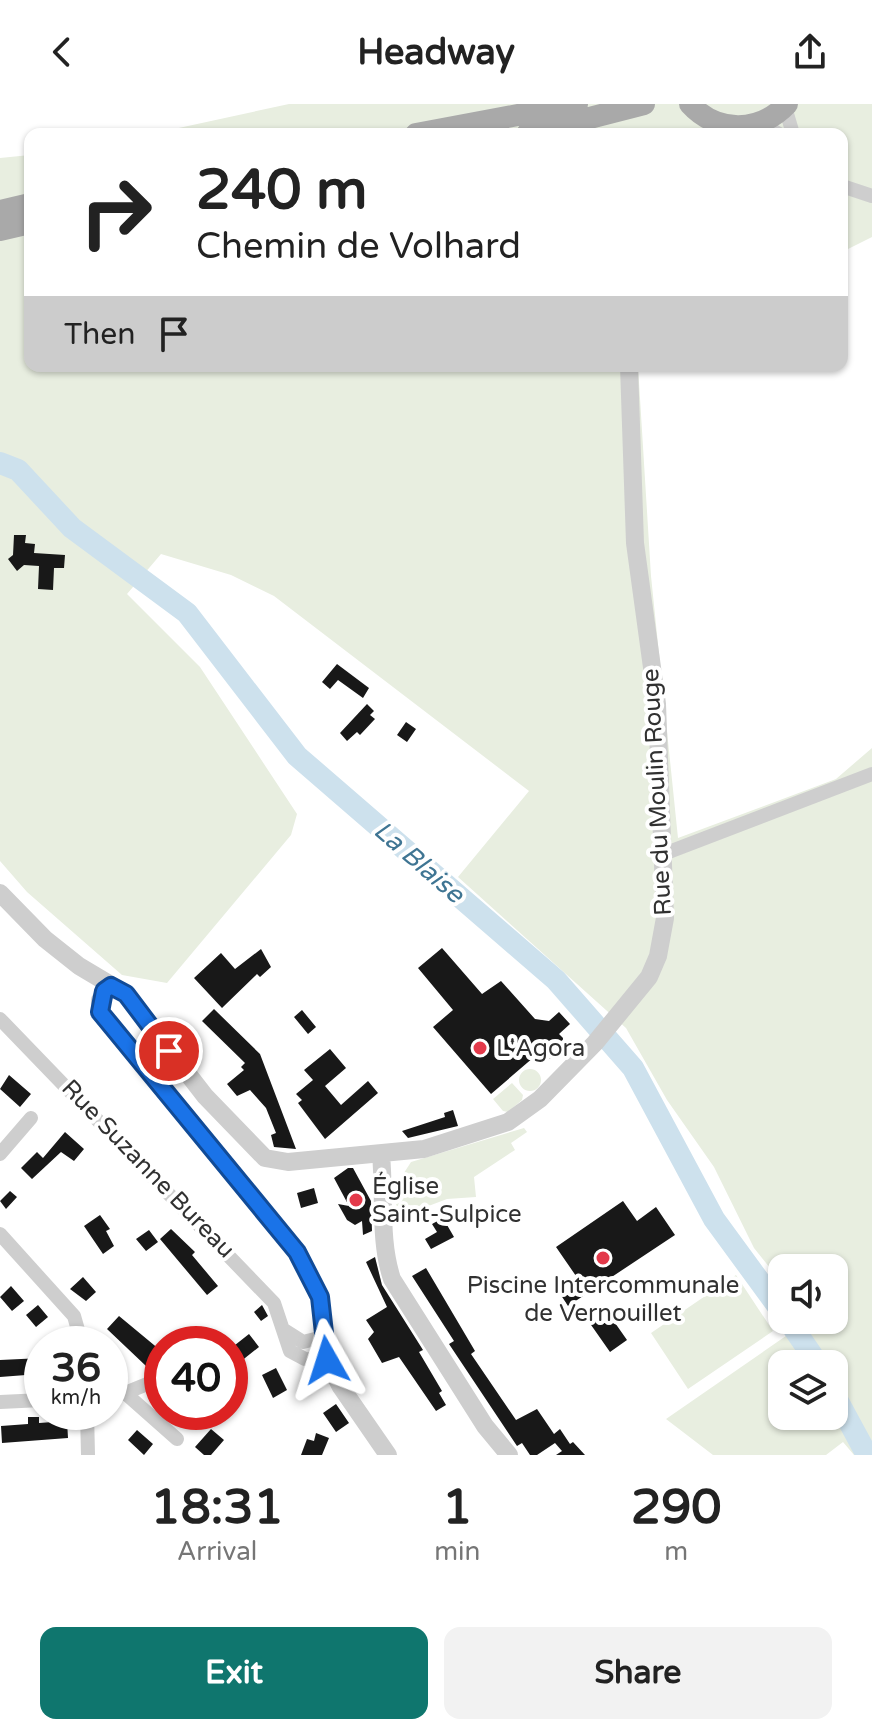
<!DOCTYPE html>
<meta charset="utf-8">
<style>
body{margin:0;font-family:"Varela Round",sans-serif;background:#f2f2f2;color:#222;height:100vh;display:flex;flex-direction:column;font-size:30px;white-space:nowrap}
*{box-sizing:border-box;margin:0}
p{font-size:26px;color:#767676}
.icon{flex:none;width:44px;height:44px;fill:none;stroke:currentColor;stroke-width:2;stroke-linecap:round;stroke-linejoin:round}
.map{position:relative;height:1351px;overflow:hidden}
.details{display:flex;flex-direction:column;background:#fff;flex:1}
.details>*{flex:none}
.hud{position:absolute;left:24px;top:24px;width:824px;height:244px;border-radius:16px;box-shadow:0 2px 6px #0004;background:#fff;color:#222;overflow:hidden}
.tools{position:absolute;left:768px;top:1150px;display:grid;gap:16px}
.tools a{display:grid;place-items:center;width:80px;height:80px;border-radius:16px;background:#fff;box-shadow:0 2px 6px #0004;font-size:40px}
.speed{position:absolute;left:24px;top:1222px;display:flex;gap:16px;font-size:40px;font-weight:700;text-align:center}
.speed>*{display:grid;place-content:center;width:104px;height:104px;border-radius:50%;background:#fff;box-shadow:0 2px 6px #0004;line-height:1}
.speed small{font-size:20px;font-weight:400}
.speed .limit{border:12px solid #d22;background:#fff;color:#111}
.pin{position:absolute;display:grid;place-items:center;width:68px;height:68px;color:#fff;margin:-34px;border:4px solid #fff;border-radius:50%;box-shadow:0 2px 8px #0007}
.me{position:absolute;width:88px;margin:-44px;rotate:354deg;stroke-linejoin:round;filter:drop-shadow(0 0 6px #0008)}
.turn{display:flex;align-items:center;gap:28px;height:168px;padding:0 40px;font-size:36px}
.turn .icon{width:104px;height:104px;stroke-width:2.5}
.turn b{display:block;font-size:56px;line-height:68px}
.then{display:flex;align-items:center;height:76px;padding:0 40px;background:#0003;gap:16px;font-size:30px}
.eta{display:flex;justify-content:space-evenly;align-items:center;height:136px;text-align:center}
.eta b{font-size:48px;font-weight:800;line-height:56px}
.action{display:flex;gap:16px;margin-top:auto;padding:16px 40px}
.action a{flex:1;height:92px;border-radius:16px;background:#0f766e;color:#fff;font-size:32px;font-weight:800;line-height:92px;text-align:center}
.action a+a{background:#f2f2f2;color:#222}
header{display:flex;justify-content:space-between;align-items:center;height:104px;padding:0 40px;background:#fff;font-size:36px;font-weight:800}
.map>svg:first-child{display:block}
</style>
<header><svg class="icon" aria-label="back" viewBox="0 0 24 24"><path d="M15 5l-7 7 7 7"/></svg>Headway<svg class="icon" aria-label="share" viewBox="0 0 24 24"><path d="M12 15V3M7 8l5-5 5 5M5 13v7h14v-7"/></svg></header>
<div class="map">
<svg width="872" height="1351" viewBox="0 0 872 1351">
<rect width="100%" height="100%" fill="#fff"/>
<path fill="#e8eee0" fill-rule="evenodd" d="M289,0H872V133L842,148V30H151Z
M30,51V262H638L651,472L678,734L836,675L872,644V1351H854L843,1338L826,1351H713L666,1315L809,1216H834V1164H782V1179L754,1144L714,1063L667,996L626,924L458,773L529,687L274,492L231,471L161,450L127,490L200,563L297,710L291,731L167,879L122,871L27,788L0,757V54ZM782,1260H834V1312H782Z
M519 976a11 11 0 1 1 22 0a11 11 0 1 1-22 0Z
M512,979L523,991L522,996L508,1008L503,1007L493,995Z
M524,1024L527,1028L511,1039L515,1046L474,1073L476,1093L447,1095L394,1115L400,1075L411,1058Z
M736,1171L773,1227L688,1285L651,1229Z"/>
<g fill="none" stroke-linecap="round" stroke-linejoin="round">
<path stroke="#cde1ed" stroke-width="22" d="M0,359L18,366L72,424L187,509L297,652L556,876L633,964L714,1115L782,1208
M788,1216L818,1260
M834,1290L867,1351"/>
</g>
<path fill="#181818" d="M14,431H26L25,439L35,440L34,449L65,451L64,464H54L53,486L38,485L39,462L24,461L17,467L8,455L13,451Z
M337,560L369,584L363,594L338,576L330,585L322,578Z
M367,600L374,607L370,611L375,615L360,631L357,628L347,637L340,629Z
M406,618L416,625L407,638L397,631Z
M442,844L482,890L501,877L535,915L549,917L559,908L570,920L559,930L563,934L562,947L553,955L534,953L491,990L433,923L453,906L418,864Z
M261,845L271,863L260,873L257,870L222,904L194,874L221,849L235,865Z
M214,905L260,950L296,1045L274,1043L271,1031L276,1029L266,1004L250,986L237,992L227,980L244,966L241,963L245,959L202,917Z
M302,906L316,923L308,930L294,913Z
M330,945L346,964L325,982L341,1001L368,977L378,989L325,1035L298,999L302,996L296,990L313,976L304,966Z
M9,971L31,990L20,1003L0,985Z
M453,1006L458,1022L408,1034L402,1027L445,1013L444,1009Z
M65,1028L84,1045L74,1057L61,1048L32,1075L21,1064L37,1048L43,1054Z
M348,1064H353L371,1097L372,1127L363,1131L362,1117L355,1121L347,1116L338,1100L349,1102L334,1074Z
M314,1084L318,1099L301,1104L297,1089Z
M10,1087L17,1093L6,1105L0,1097Z
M623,1097L637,1117L656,1103L675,1131L568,1202L557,1185L576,1172L556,1143Z
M100,1111L110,1125L106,1127L114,1142L103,1150L84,1122Z
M443,1114L454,1133L431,1145L425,1135L437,1128L432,1120Z
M171,1125L195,1148L192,1151L218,1182L207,1191L160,1135Z
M149,1126L158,1138L146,1147L136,1135Z
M375,1153L382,1181L423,1246L419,1248L442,1287L439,1289L446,1301L436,1307L399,1253L382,1259L368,1235L374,1228L366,1216L387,1203L366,1158Z
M426,1164L475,1247L471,1250L516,1316L537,1305L554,1330L560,1325L570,1340L573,1338L585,1351H556L562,1347L555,1339L537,1351H530L522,1339L517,1342L449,1240L454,1237L412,1172Z
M83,1173L96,1188L86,1197L70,1185Z
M11,1182L24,1197L12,1207L0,1193Z
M38,1201L48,1213L36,1223L26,1211Z
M262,1201L268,1212L261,1217L254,1208Z
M606,1206L627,1236L610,1248L589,1218Z
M119,1212L160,1246L146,1262L107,1225Z
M249,1230L259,1243L240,1258L230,1245Z
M42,1254V1270H36L37,1277L26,1278V1271L0,1273V1256Z
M276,1264L287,1286L273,1294L262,1271Z
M336,1300L349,1319L336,1328L323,1309Z
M28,1313H39V1319L67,1317L68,1334L2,1339L1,1322L28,1320Z
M211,1325L224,1336L211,1351H204L195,1343Z
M137,1326L153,1340L144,1351L128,1336Z
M316,1329L329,1334L322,1351H301L307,1335L314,1337Z"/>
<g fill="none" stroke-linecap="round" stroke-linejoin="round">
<path stroke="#cecece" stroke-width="14" d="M785,3L793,30
M761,19L779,30
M842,82L872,92
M661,751L872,670
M0,915L274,1199L290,1247L305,1255L327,1256
M0,1050L31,1014
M0,1130L74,1212L82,1240
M284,1226L303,1238L323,1233
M205,1240L213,1234
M125,1289L162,1274
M110,1291L125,1289L177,1335
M0,1298L42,1296
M87,1308L88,1351"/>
<path stroke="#cecece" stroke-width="18" d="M0,789L45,835L79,862L126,890L205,992L265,1054L288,1058L424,1045L508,1018L540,995L595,939L649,873L658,852L665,814L657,600L635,439L629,262
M111,882L100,896V908L297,1148L320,1193L327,1256L341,1283L388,1351
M381,1051C385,1092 379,1136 392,1175L485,1322L509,1351"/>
<path stroke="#a9a9a9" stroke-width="22" d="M690,0C717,30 760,29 787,0
M416,30L577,0
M527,30L644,0
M0,107L30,100
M0,126L30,119"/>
</g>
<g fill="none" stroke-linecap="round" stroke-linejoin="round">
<defs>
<path id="route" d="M169,947L126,890L111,882L104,887L100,908L297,1148L320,1193L327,1256"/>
</defs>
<use href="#route" stroke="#114b97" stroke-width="20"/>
<use href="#route" stroke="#1a73e8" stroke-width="14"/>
</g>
<g fill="#e3394a" stroke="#fff" stroke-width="3">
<circle cx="480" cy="944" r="8"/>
<circle cx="356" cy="1096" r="8"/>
<circle cx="603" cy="1154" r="8"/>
</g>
<g text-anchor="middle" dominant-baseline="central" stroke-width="8" stroke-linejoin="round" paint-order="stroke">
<g font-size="24" fill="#313131" stroke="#fff">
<text transform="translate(657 688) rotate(-93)">Rue du Moulin Rouge</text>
<text transform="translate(148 1065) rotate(46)">Rue Suzanne Bureau</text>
</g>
<g font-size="24" fill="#313131" stroke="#fff" text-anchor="start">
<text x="496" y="944">L'Agora</text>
<text x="372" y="1082">Église<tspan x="372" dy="28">Saint-Sulpice</tspan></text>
<text x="603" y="1181" text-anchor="middle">Piscine Intercommunale<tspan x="603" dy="28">de Vernouillet</tspan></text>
</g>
<g font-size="26" font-style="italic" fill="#3f7593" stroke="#fff">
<text transform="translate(419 758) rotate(41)">La Blaise</text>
</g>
</g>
</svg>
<div class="tools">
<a><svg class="icon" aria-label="sound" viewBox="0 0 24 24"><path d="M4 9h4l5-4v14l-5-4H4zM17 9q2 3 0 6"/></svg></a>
<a><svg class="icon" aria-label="layers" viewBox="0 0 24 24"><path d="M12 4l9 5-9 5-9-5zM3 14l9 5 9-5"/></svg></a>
</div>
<div class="speed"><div>36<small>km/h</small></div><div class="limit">40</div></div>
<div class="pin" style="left:169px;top:947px;background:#d93025"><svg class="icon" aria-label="arrive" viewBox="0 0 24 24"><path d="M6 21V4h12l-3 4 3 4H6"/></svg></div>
<svg class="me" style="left:327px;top:1256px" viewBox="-20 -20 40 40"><path d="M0-17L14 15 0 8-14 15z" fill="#1a73e8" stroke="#fff" stroke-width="4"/></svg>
<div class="hud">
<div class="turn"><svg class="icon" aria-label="right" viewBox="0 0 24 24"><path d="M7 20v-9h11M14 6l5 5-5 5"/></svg><div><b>240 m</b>Chemin de Volhard</div></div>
<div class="then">Then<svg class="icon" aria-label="arrive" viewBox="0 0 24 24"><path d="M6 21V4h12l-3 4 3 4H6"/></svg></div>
</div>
</div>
<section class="details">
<div class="eta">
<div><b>18:31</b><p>Arrival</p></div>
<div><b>1</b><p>min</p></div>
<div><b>290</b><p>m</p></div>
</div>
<div class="action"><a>Exit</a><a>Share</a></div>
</section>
